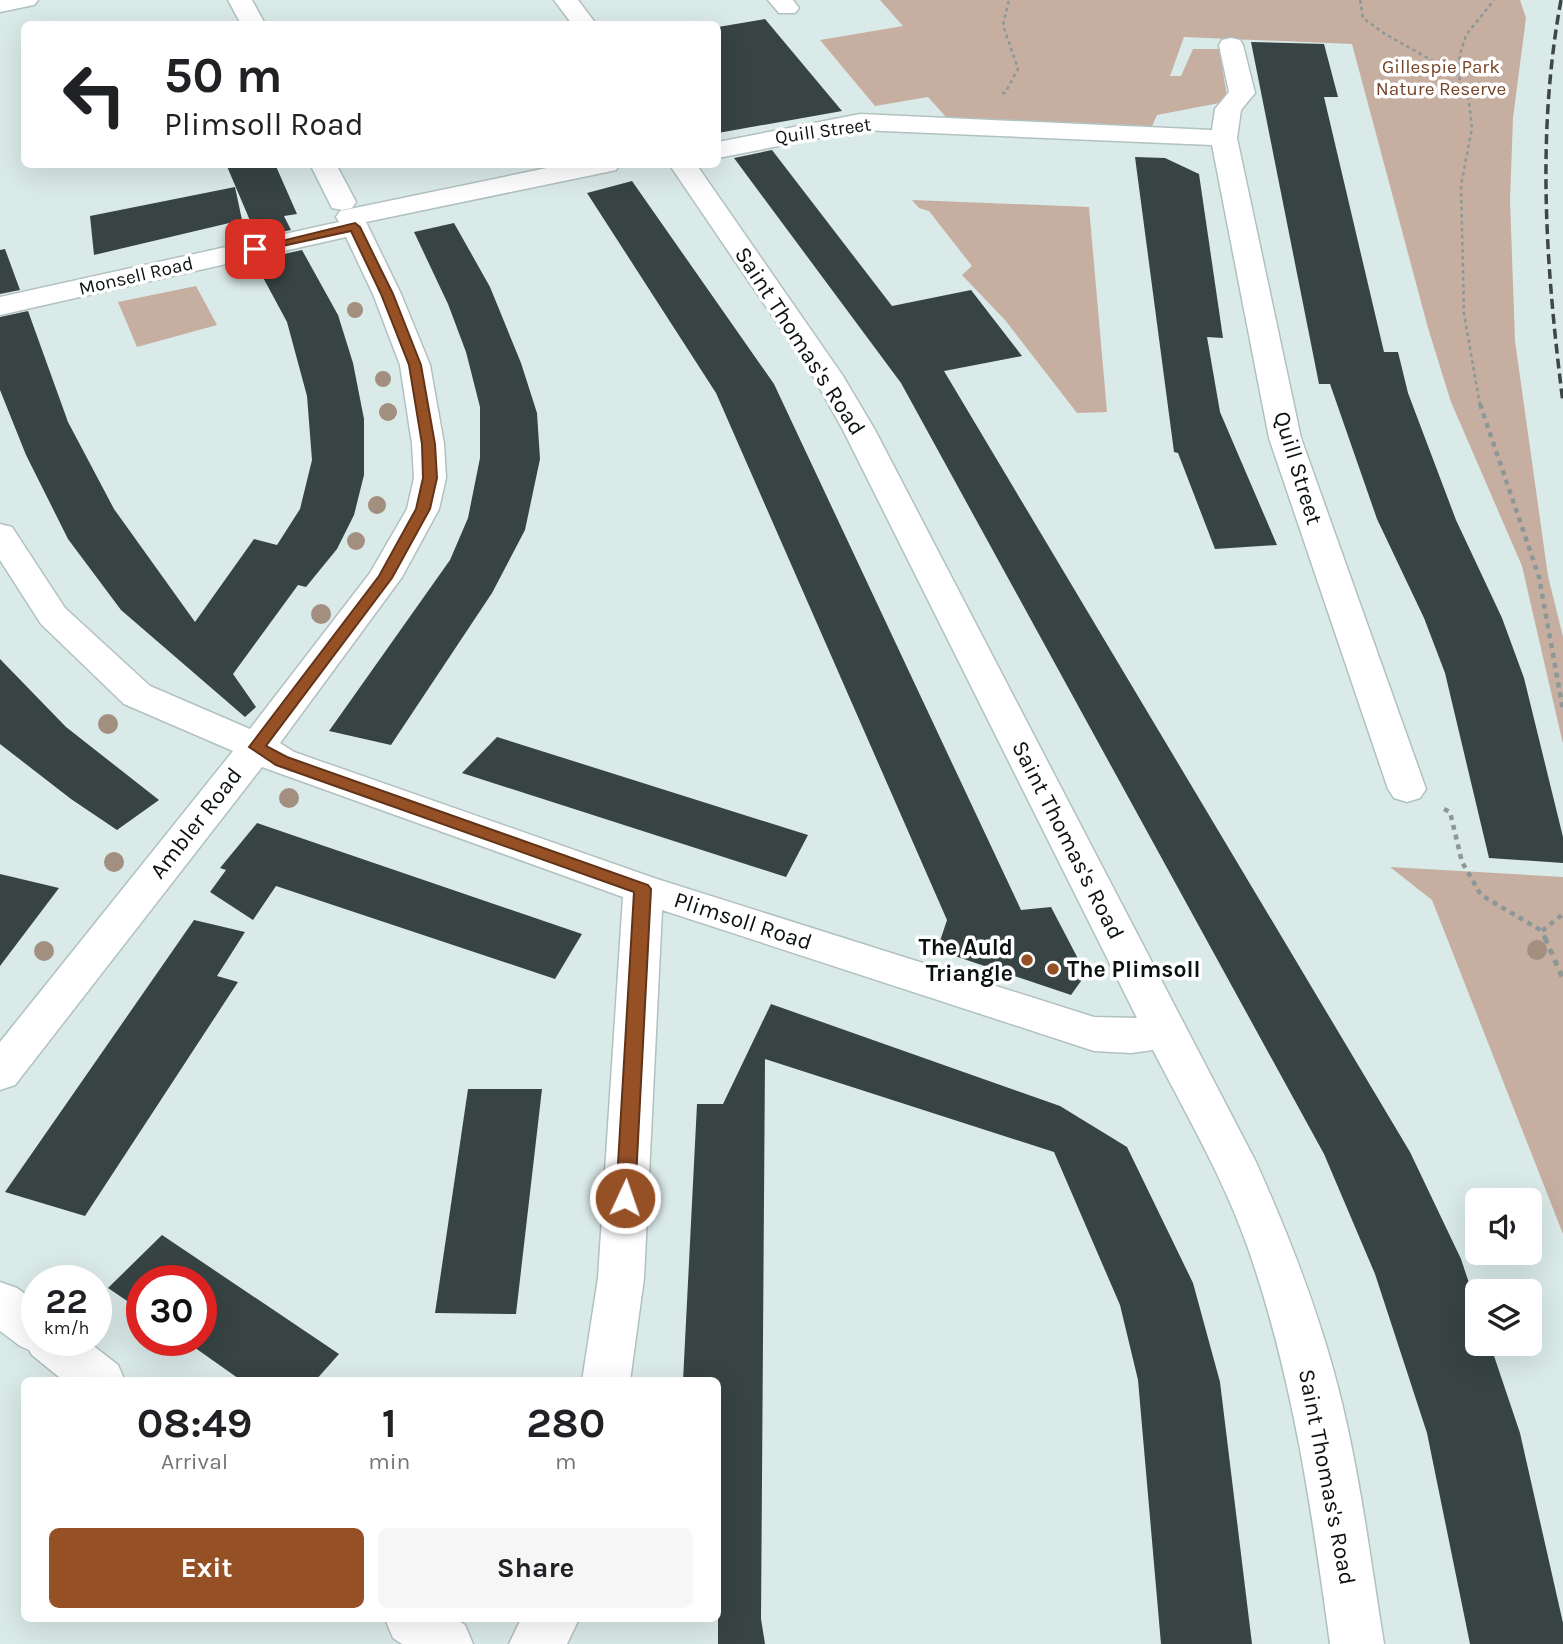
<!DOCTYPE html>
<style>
body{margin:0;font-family:Karla,sans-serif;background:#f6f6f6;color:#202124;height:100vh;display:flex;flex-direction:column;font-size:26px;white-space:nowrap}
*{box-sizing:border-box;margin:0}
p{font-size:23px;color:#757577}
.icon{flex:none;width:38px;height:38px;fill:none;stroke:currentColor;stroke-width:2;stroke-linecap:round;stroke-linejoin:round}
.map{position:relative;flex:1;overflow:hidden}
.drawer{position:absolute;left:21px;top:1377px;width:700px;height:245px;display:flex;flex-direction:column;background:#fff;border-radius:10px;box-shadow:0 7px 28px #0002}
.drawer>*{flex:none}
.banner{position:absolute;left:21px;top:21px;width:700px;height:147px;border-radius:10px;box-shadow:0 7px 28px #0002;background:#fff;color:#202124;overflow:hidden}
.controls{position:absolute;left:1465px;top:1188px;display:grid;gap:14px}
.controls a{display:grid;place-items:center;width:77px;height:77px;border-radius:10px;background:#fff;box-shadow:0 7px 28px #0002;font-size:35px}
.speed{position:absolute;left:21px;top:1265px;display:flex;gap:14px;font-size:35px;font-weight:700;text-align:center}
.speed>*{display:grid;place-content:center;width:91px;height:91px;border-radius:50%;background:#fff;box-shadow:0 7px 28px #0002;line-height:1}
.speed small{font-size:18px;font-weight:400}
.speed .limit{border:10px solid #d22;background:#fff;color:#111}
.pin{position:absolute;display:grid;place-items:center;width:60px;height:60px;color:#fff;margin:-30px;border-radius:14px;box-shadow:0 4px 10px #0006}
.me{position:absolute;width:77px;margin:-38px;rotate:3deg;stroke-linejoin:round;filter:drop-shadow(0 0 5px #0008)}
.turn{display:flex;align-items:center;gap:24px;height:147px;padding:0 28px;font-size:32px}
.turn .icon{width:91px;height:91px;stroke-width:2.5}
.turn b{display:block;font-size:49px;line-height:60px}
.eta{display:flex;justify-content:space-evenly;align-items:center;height:119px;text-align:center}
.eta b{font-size:42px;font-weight:700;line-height:49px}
.action{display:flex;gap:14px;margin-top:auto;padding:14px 28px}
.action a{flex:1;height:80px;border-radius:10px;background:#955026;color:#fff;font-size:28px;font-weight:700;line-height:80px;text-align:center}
.action a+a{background:#f6f6f6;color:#202124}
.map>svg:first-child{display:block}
</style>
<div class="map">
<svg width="1563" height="1644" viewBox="0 0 1563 1644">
<rect width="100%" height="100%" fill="#daeae9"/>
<path fill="#c6aea1" d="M880,0H1520L1526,18L1513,118L1510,200L1515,341L1548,576L1563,637V744L1522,566L1451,402L1428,328L1352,44L1184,37L1170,76H1181L1193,49H1219L1227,96L1219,103L1157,115L1152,126L946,117L928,97L875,106L820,40L903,26Z
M912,200L1089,207L1107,412L1077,413L1005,320L962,275L972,266L929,211L919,208Z
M196,286L217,325L137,347L118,302Z
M1390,867L1563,877V1234L1432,900Z"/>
<path fill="#374443" d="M765,19L842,111L718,133V27Z
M1251,42L1324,44L1338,97H1324L1384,352H1398L1408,393L1456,520L1502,618L1524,678L1563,837V863L1489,858L1445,673L1424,618L1377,519L1330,384H1319Z
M772,150L892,306L971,290L1022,356L944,371L1410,1152L1461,1259L1477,1307V1344H1490L1520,1433L1563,1623V1644H1470L1427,1433L1375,1274L1324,1154L901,383L734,158Z
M1135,157L1165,158L1199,174L1223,338L1207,337L1220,412L1277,545L1215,549L1178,453L1174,452Z
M226,164H275L297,214L284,216L291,230L257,237Z
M632,181L774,384L1021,910L1051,907L1086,974L1071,995L937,950L947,920L716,393L587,193Z
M235,187L242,220L94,255L90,216Z
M454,223L490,287L521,363L537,413L540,459L525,530L492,593L391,745L329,731L450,560L468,518L480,458V407L466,352L448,304L414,232Z
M5,249L20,290L0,294V250Z
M302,250L338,315L353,363L364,419V475L354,515L337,549L306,587L298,585L233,674L256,707L245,717L121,610L68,539L26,455L0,390V317L28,311L68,422L114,509L195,622L254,539L277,545L300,509L312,460L307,396L287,322L259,270L270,268L266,258Z
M0,659L66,727L159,800L117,830L71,799L0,744Z
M497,737L808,835L786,877L462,773Z
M257,823L582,934L555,979L276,886L253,920L210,892L226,870L220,868Z
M0,874L59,888L0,966Z
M194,920L245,932L217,976L238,982L85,1216L5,1192Z
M771,1004L1060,1106L1127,1147L1193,1283L1220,1382L1252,1644H1161L1138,1380L1120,1305L1054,1152L765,1059L761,1619L765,1644H718V1381H683L697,1104H723Z
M468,1089H542L516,1314L435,1313Z
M162,1235L339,1354L315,1381H242L184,1340H201V1281H142V1311L108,1288Z"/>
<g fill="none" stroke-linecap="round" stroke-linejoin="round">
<defs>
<path id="minor" d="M0,0H38L34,5L0,12Z
M228,0H252L265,24H241Z
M554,0H578L596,24H572Z
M768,0H793L799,8L795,13H779Z
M1231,38L1240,40L1243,45L1255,93L1241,110L1237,138L1301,438L1426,789L1420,798L1407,802L1394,798L1388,789L1269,438L1212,145L860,130L718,158V142L860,114L1212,130L1215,109L1229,92L1219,45L1222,40Z
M310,164H336L356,202L352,208L342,210L332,208Z
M566,164H620L616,170L607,172L366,222L401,294L430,365L444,444L446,478L439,509L402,577L280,743L294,752L657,879L1094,1017L1137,1018L843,430L813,376L669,164H696L843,376L875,430L1256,1162C1291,1240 1322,1320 1342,1403C1361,1482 1371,1563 1384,1644H1330C1312,1511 1293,1378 1249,1251C1225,1181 1187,1116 1153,1050L1131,1053L1094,1051L662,910L644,1278L630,1381H582L598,1278L623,897L262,767L15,1085L0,1090V1042L233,751L124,704L41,624L0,560V524L12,527L65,608L150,686L250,729L370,573L407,509L414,478L412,444L400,365L373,294L346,237L0,315V297L339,222L336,217L340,211L350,209Z
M0,1282L17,1288L37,1303V1340H86L118,1365L125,1381H64L32,1355L29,1350L20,1346L0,1331Z
M385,1619H456L465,1625L473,1644H402L393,1638Z
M521,1619H579L567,1644H509Z"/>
</defs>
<use href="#minor" stroke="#b1c1c0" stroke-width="3"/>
<path stroke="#8c9897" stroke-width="2.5" stroke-dasharray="3.5 3.5" stroke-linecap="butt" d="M1360,0L1363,18L1385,34L1458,75
M1002,93H1005L1018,69L1003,25L1009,0
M1480,405L1464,314L1461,185L1472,128L1469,102L1458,75L1460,54L1466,35L1494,0"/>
<path stroke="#8c9897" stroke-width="4.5" stroke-dasharray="5 5" stroke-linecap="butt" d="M1480,404L1539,577L1563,710
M1444,809L1450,812L1462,862L1481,895L1542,931
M1546,940L1542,931L1563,914"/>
<path stroke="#8c9897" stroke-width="5" stroke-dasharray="6 6" stroke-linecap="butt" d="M1545,938L1563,979"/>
<use href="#minor" fill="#fff" fill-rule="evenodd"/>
<path stroke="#3f4746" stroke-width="3.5" stroke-dasharray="10 5" stroke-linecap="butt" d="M1561,0C1536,135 1546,268 1563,403"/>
</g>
<g fill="#a38f7f">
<circle cx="355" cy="310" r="8"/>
<circle cx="383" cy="379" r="8"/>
<circle cx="388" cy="412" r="9"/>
<circle cx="377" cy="505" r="9"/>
<circle cx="356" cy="541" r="9"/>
<circle cx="321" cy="614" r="10"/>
<circle cx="108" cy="724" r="10"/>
<circle cx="289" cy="798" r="10"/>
<circle cx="114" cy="862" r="10"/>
<circle cx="1537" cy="950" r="10"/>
<circle cx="44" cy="951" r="10"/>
</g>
<path fill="#955026" stroke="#613419" stroke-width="2" d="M355,223L360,227L393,294L421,365L435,444L437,478L430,509L392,578L266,746L287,757L648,885L651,889L635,1198L632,1204L625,1206L618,1204L616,1198L634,892L276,765L249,747L379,576L416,509L423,478L422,444L409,365L381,294L351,231L255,252L249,249Z"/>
<g fill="#955026" stroke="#fff" stroke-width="2.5">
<circle cx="1027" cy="960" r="7"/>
<circle cx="1053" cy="969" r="7"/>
</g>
<g text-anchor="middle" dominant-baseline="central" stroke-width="7" stroke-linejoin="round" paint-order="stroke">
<g font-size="19" fill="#764428" stroke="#fff">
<text x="1441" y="67">Gillespie Park<tspan x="1441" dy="22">Nature Reserve</tspan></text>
</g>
<g font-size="19" fill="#0c1211" stroke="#fff">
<text transform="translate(823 131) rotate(-8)">Quill Street</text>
<text transform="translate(136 276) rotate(-13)">Monsell Road</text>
</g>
<g font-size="23" fill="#0c1211" stroke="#fff">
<text transform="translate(800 341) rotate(57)">Saint Thomas's Road</text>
<text transform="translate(1298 468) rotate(73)">Quill Street</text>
<text transform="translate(196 823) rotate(-52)">Ambler Road</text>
<text transform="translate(1068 840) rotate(63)">Saint Thomas's Road</text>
<text transform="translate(743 921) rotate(18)">Plimsoll Road</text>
<text transform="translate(1327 1477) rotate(79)">Saint Thomas's Road</text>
</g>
<g font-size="23" font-weight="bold" fill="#0c1211" stroke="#fff" text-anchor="end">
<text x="1013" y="947">The Auld<tspan x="1013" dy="26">Triangle</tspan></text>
<text x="1067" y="969" text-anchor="start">The Plimsoll</text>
</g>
</g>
</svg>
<div class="controls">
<a><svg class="icon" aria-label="sound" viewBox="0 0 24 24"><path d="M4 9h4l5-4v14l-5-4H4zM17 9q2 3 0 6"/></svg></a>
<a><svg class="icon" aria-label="layers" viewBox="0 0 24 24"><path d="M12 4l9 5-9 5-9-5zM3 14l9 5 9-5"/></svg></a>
</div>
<div class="speed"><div>22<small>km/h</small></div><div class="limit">30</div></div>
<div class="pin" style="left:255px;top:249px;background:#d93025"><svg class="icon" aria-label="arrive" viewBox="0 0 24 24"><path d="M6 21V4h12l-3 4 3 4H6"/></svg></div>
<svg class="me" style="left:625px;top:1198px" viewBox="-20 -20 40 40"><circle r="17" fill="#955026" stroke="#fff" stroke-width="3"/><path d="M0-11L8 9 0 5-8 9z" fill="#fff"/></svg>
<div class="banner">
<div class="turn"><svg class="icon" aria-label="left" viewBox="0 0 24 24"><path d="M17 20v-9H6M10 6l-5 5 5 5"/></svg><div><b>50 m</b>Plimsoll Road</div></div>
</div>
<section class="drawer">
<div class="eta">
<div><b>08:49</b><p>Arrival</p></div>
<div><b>1</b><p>min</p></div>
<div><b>280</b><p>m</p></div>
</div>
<div class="action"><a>Exit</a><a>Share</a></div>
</section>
</div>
